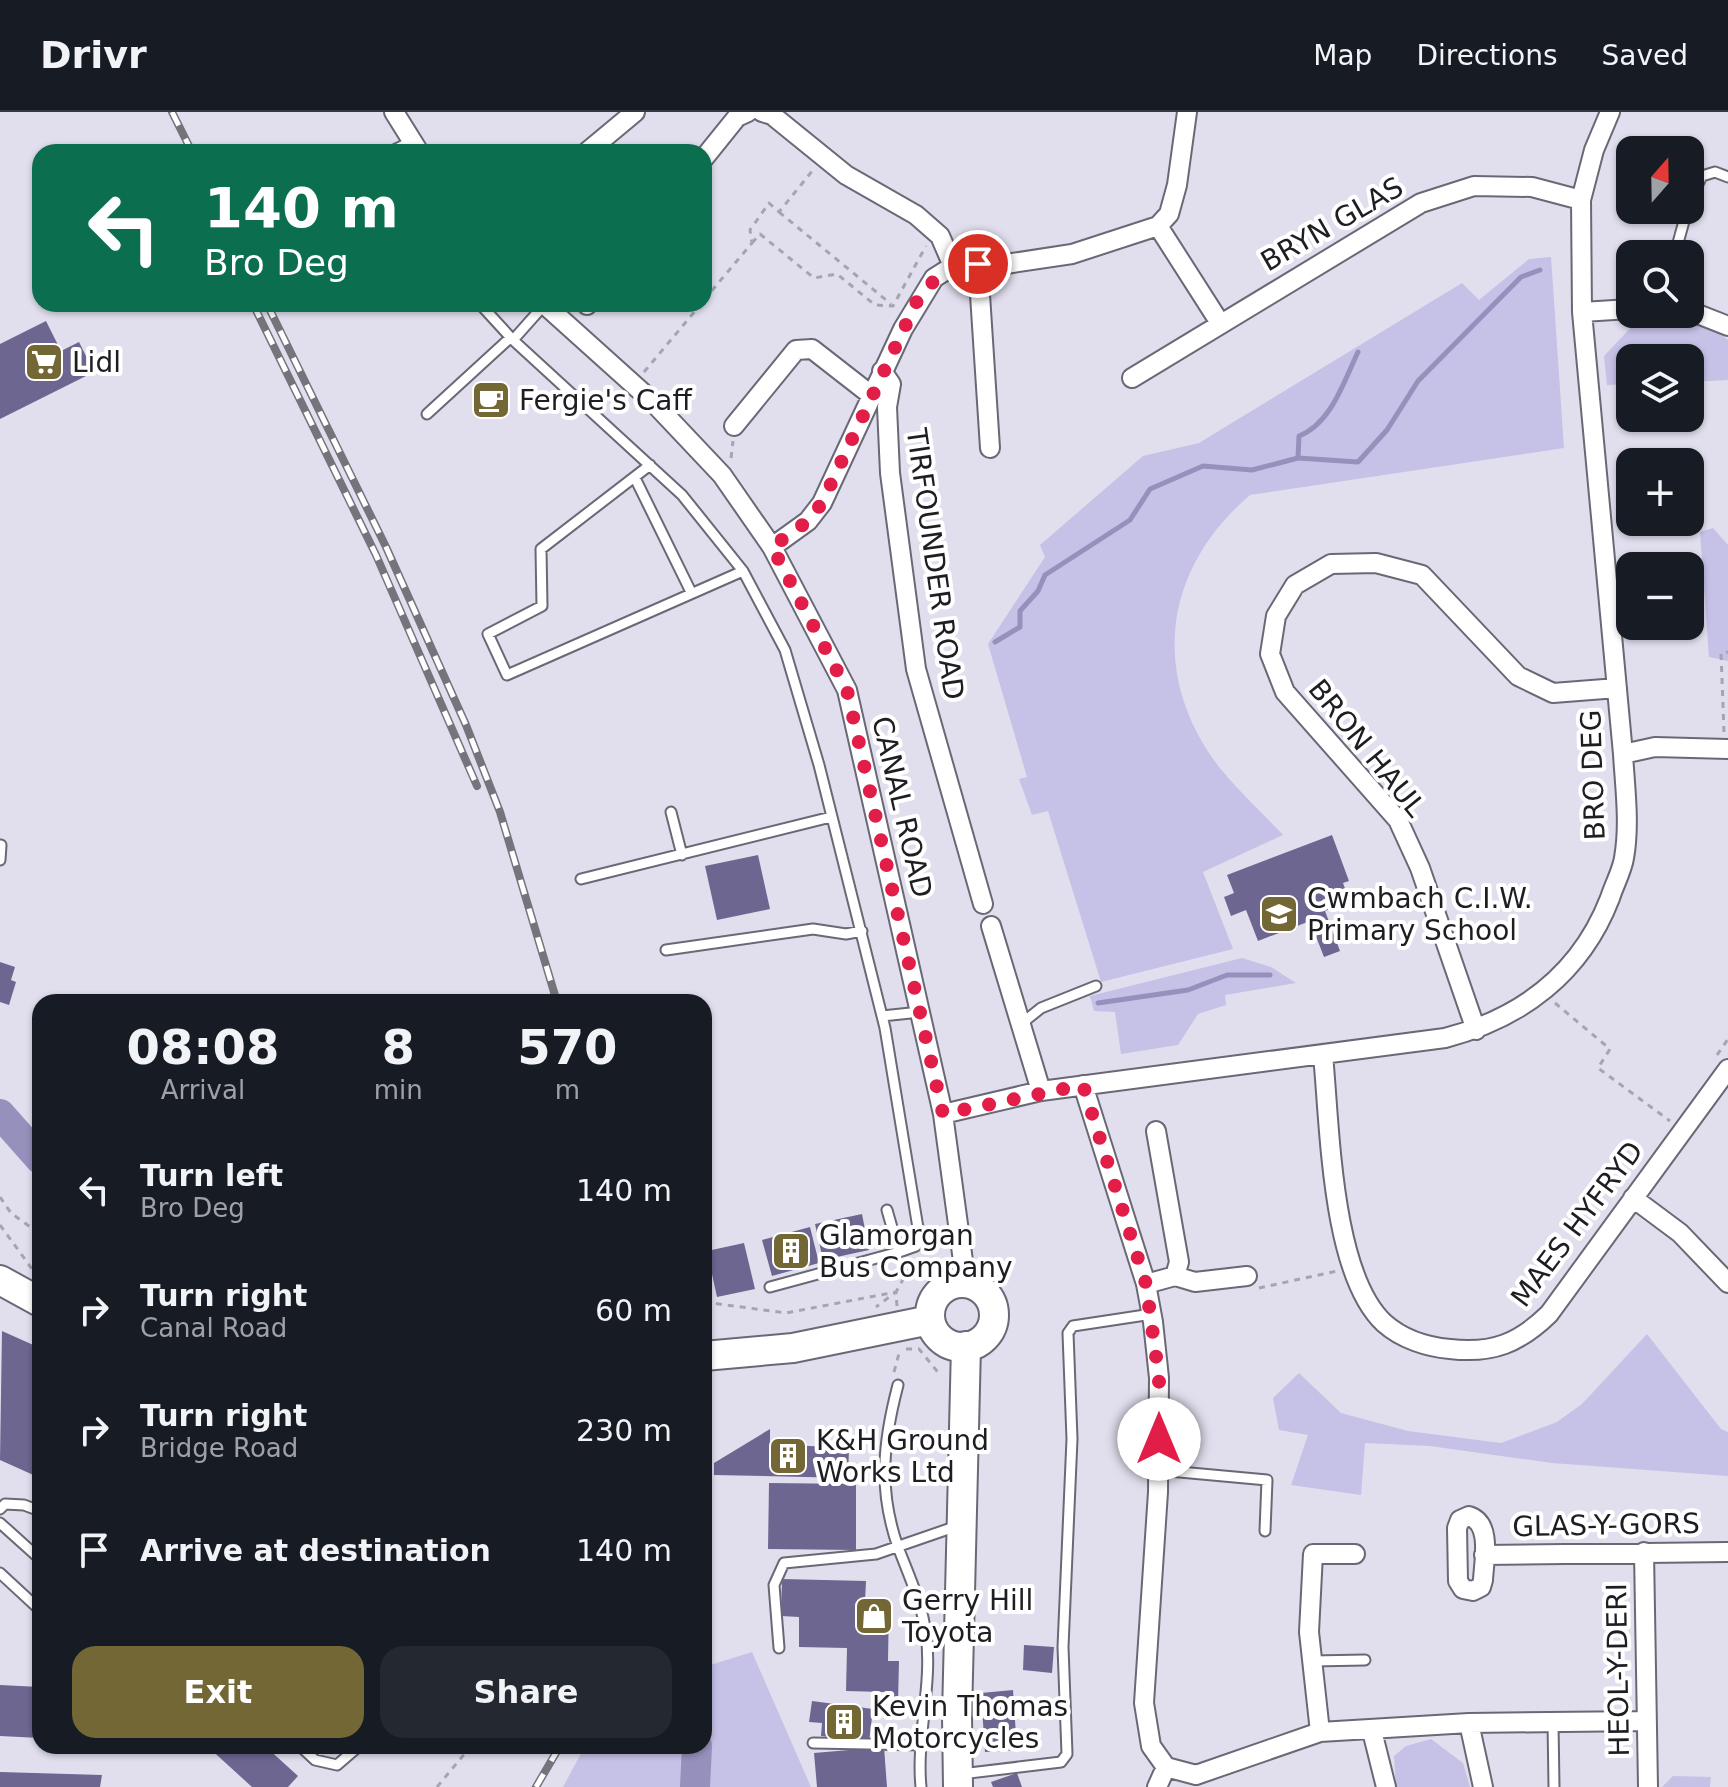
<!DOCTYPE html>
<meta charset="utf-8">
<style>
body{margin:0;font-family:"DejaVu Sans",sans-serif;background:#242831;color:#f1f3f6;height:100vh;display:flex;flex-direction:column;font-size:30px;white-space:nowrap}
*{box-sizing:border-box;margin:0}
p{font-size:26px;color:#9ea1a6}
.icon{flex:none;width:44px;height:44px;fill:none;stroke:currentColor;stroke-width:2;stroke-linecap:round;stroke-linejoin:round}
.map{position:relative;flex:1;overflow:hidden}
.drawer{position:absolute;left:32px;top:882px;width:680px;height:760px;display:flex;flex-direction:column;background:#171b24;border-radius:24px;box-shadow:0 2px 6px #0004}
.drawer>*{flex:none}
.banner{position:absolute;left:32px;top:32px;width:680px;height:168px;border-radius:24px;box-shadow:0 2px 6px #0004;background:#0b6e4f;color:#fff;overflow:hidden}
.needle{width:52px;rotate:20deg}
.fabs{position:absolute;left:1616px;top:24px;display:grid;gap:16px}
.fabs a{display:grid;place-items:center;width:88px;height:88px;border-radius:16px;background:#171b24;box-shadow:0 2px 6px #0004;font-size:40px}
.pin{position:absolute;display:grid;place-items:center;width:68px;height:68px;color:#fff;margin:-34px;border:4px solid #fff;border-radius:50%;box-shadow:0 2px 8px #0007}
.me{position:absolute;width:88px;margin:-44px;rotate:0deg;stroke-linejoin:round;filter:drop-shadow(0 0 6px #0008)}
.turn{display:flex;align-items:center;gap:28px;height:168px;padding:0 40px;font-size:36px}
.turn .icon{width:104px;height:104px;stroke-width:2.5}
.turn b{display:block;font-size:56px;line-height:68px}
.eta{display:flex;justify-content:space-evenly;align-items:center;height:136px;text-align:center}
.eta b{font-size:48px;font-weight:600;line-height:56px}
.button{display:flex;gap:16px;margin-top:auto;padding:16px 40px}
.button a{flex:1;height:92px;border-radius:24px;background:#736835;color:#fff;font-size:32px;font-weight:600;line-height:92px;text-align:center}
.button a+a{background:#242831;color:#f1f3f6}
ul{padding:0;list-style:none}
li{display:flex;align-items:center;gap:24px;height:120px;padding:0 40px}
li div{flex:1}
li b{display:block;font-size:30px}
li em{font-style:normal}
header{display:flex;align-items:center;gap:48px;box-sizing:border-box;height:112px;padding:0 40px;background:#171b24;border-bottom:2px solid #363941}
header strong{font-size:38px}
nav{display:flex;gap:44px;margin-inline-start:auto;font-size:28px}
.map>svg:first-child{display:block}
</style>
<header>
<strong>Drivr</strong>
<nav><a>Map</a><a>Directions</a><a>Saved</a></nav>
</header>
<div class="map">
<svg width="1728" height="1675" viewBox="0 0 1728 1675">
<rect width="100%" height="100%" fill="#e1dfee"/>
<path fill="#c6c1e6" d="M1551,145L1564,336L1250,383C1169,452 1150,551 1209,641C1228,670 1259,697 1283,723L1203,760L1233,837L1101,870L1048,699L1032,703L1019,667L1027,665L988,532L1045,445L1040,433L1143,344L1199,331L1462,171L1479,188L1529,147Z
M1673,207L1708,213L1728,228V268L1690,270V246H1630V272L1607,273L1604,244L1636,210Z
M1713,416L1728,433V549L1709,545L1700,420Z
M1242,846L1271,855L1296,871L1225,883L1226,893L1198,902L1178,933L1121,942L1115,900L1094,899L1090,884Z
M1647,1222L1721,1317L1728,1320V1364L1552,1351L1430,1334L1365,1331L1361,1383L1291,1373L1308,1323L1279,1318L1273,1286L1299,1261L1341,1301L1408,1319L1501,1331L1557,1310L1582,1292Z
M752,1540L811,1675H563L585,1634H704V1555Z
M1431,1627L1463,1651L1470,1675H1396L1394,1644L1406,1634Z
M1673,1664L1711,1665L1710,1675H1662Z"/>
<g fill="none" stroke-linecap="round" stroke-linejoin="round">
<path stroke="#9690bd" stroke-width="5" d="M1298,346L1299,324C1331,312 1344,269 1358,240
M995,530L1020,515V499L1038,479L1045,463L1130,408L1150,377L1203,354L1252,358L1298,346L1358,350L1387,318L1418,269L1521,165L1540,158
M1098,891L1188,878L1227,863H1270"/>
<path stroke="#9690bd" stroke-width="30" d="M0,1002L40,1047
M695,1675L697,1634"/>
</g>
<path fill="#6d6691" d="M46,209L61,239L79,230L94,260L0,307V232Z
M1332,723L1349,769L1343,771L1350,790L1325,799L1340,839L1324,845L1310,809L1258,829L1246,798L1231,804L1224,785L1234,781L1227,763Z
M758,743L770,797L717,808L705,754Z
M0,850L15,855L11,868L16,870L9,893L0,890Z
M862,1102L869,1138L823,1148L815,1112Z
M810,1115L819,1151L772,1164L762,1128Z
M744,1131L755,1177L717,1185L707,1139Z
M2,1219L40,1236V1366L0,1348Z
M770,1317V1332L849,1336L848,1366L714,1363V1351Z
M769,1371L856,1372V1438L768,1437Z
M782,1467L866,1469L865,1489L889,1490L888,1549H899L898,1591H884V1580L846,1579L847,1536L799,1535V1505L781,1504Z
M1024,1533L1054,1535L1052,1561L1023,1558Z
M0,1573L40,1575V1626L0,1624Z
M1013,1578L1017,1638L985,1640L981,1581Z
M812,1589L873,1597L869,1630L821,1624L822,1611L809,1610Z
M207,1634H265L298,1664L288,1675H252Z
M884,1635L887,1675H817L814,1641Z
M0,1660L102,1663L100,1675H0Z
M1017,1661L1022,1675H993L991,1670Z"/>
<g fill="none" stroke-linecap="round" stroke-linejoin="round">
<defs>
<path id="service" d="M390,40L412,29
M1690,88L1702,64L1715,60L1728,65
M1675,142L1687,98
M480,192L513,228L682,383L743,459L785,538L819,653L885,916L920,1128L916,1134L899,1140L770,1175
M513,228L545,192
M427,302L510,226
M650,353L541,437L542,494L488,522L507,563L743,459
M635,366L691,480
M671,700L682,743
M0,748L1,733
M581,767L831,705
M666,838L813,817L846,822L862,819
M882,904L920,900
M1021,912L1041,896L1096,874
M887,1098L899,1140
M898,1273C883,1330 878,1378 898,1435C909,1464 922,1491 926,1522C933,1572 916,1625 921,1675
M1158,1358L1267,1368L1265,1419
M0,1397L5,1392L24,1393L40,1399
M0,1411L40,1447
M0,1461L40,1498
M779,1536L774,1473L784,1451L876,1442L960,1413
M1312,1549L1365,1548
M1553,1610L1554,1675
M813,1631L923,1633
M300,1634L315,1648L337,1653L359,1634
M961,1662L1061,1650L1067,1642L1063,1535L1072,1327L1068,1221L1073,1214L1152,1202"/>
<path id="minor" d="M394,0L419,40
M762,0L772,3L846,63L916,103L940,124L953,154
M587,40L635,0
M704,46L737,5L748,0
M1158,114L1220,211
M978,152L990,336
M544,192L653,290L722,363L772,435L847,578L943,1002L966,1171
M587,193L588,192
M1690,199L1728,214
M1582,200L1630,197
M882,259L891,272L887,295L890,361L916,557L983,792
M1132,266L1421,91L1474,74L1532,75L1581,88
M734,314L796,238L812,237L871,283
M772,435L808,409L822,391L903,217L934,166L953,154L1006,152L1072,142L1158,114L1169,102L1177,73L1187,0
M1623,642L1655,635L1728,637
M991,814L1041,979
M1476,918L1420,756L1398,708L1285,580L1270,542L1276,504L1295,473L1331,452L1376,451L1422,463L1518,564L1553,581L1617,576
M1323,943C1330,1014 1331,1161 1384,1211C1402,1227 1427,1235 1450,1237C1493,1242 1519,1231 1549,1202L1728,957
M1083,973L1146,1172L1153,1210L1159,1266L1158,1380L1144,1591L1151,1634L1166,1655L1157,1675
M943,1002L1041,979L1445,926C1522,906 1581,861 1610,786C1614,773 1622,759 1624,746C1630,712 1625,676 1623,642L1582,200L1581,88L1594,38L1610,0
M1156,1019L1179,1150L1175,1164
M1633,1086L1680,1121L1728,1171
M1146,1172L1175,1164L1195,1170L1247,1164
M1469,1404C1492,1411 1484,1448 1483,1468L1481,1475L1473,1479L1463,1477L1458,1469L1457,1416L1460,1408Z
M1644,1440L1648,1675
M1484,1443L1728,1440
M1469,1611L1483,1675
M1372,1619L1386,1675
M1320,1620L1309,1520L1313,1442H1355
M1166,1655L1196,1663L1320,1620L1469,1611L1645,1609"/>
<path id="primary" d="M0,1168L40,1190
M930 1203a32 32 0 1 1 64 0a32 32 0 1 1-64 0Z
M704,1244L793,1236L930,1208
M958,1675L957,1604L966,1234"/>
</defs>
<use href="#service" stroke="#6a6875" stroke-width="13"/>
<use href="#minor" stroke="#6a6875" stroke-width="22"/>
<use href="#primary" stroke="#6a6875" stroke-width="32"/>
<path stroke="#a6a4b0" stroke-width="3" stroke-dasharray="6 6" stroke-linecap="butt" d="M779,100L891,192
M752,131L760,122L814,166L837,162L875,193L893,194L926,134
M704,188L752,131L750,118L769,91L779,100L813,58
M644,260L701,192
M731,346L733,329
M1724,620L1721,541L1728,540
M1555,891L1610,937L1598,956L1670,1009
M1717,943L1728,927
M0,1085L11,1101L40,1122
M0,1113L35,1161
M1259,1176L1337,1159
M704,1190L786,1201L896,1180L876,1195
M897,1194L896,1180L913,1150
M906,1237H919L941,1264
M894,1260L900,1238
M437,1675L471,1634"/>
<use href="#service" stroke="#fff" stroke-width="9"/>
<use href="#minor" stroke="#fff" stroke-width="18"/>
<use href="#primary" stroke="#fff" stroke-width="28"/>
<defs>
<path id="rail" d="M172,0L192,40
M253,192L376,443L477,674
M267,192L386,435L466,613L500,700L557,890
M536,1675L560,1634"/>
</defs>
<use href="#rail" stroke="#75747d" stroke-width="8"/>
<use href="#rail" stroke="#fff" stroke-width="5" stroke-dasharray="15" stroke-linecap="butt"/>
</g>
<g fill="none" stroke-linecap="round" stroke-linejoin="round">
<path stroke="#e11d48" stroke-width="14" stroke-dasharray="0 25.2" d="M978,152C948,155 935,164 917,189L822,391L808,409L772,435L847,578L943,1002L1083,973L1146,1172L1159,1266V1327"/>
</g>
<defs>
<symbol id="supermarket-square" viewBox="-11 -11 22 22"><rect x="-9" y="-9" width="18" height="18" rx="4" fill="#736835" stroke="#fff"/><path d="M-6-5.5h2.5l.6 2H6L4.5 2H-2.5L-4.4-4H-6ZM-1.5 3.2a1.3 1.3 0 1 0 .1 0ZM3 3.2a1.3 1.3 0 1 0 .1 0Z" fill="#fff"/></symbol>
<symbol id="cafe-square" viewBox="-11 -11 22 22"><rect x="-9" y="-9" width="18" height="18" rx="4" fill="#736835" stroke="#fff"/><path d="M-5.5-4.5H6V0H3Q3 3.5 0 3.5H-2.5Q-5.5 3.5-5.5 0ZM3-3.2v2h1.7v-2ZM-6 4.5H4V6H-6Z" fill="#fff"/></symbol>
<symbol id="school-square" viewBox="-11 -11 22 22"><rect x="-9" y="-9" width="18" height="18" rx="4" fill="#736835" stroke="#fff"/><path d="M0-5L7-2L0 1L-7-2ZM-4 1L0 2.5L4 1V4Q0 6-4 4Z" fill="#fff"/></symbol>
<symbol id="building-square" viewBox="-11 -11 22 22"><rect x="-9" y="-9" width="18" height="18" rx="4" fill="#736835" stroke="#fff"/><path d="M-4-6H4V6H1V3H-1V6H-4ZM-2.5-4.3h1.7v1.8h-1.7ZM.8-4.3h1.7v1.8H.8ZM-2.5-1h1.7V.8h-1.7ZM.8-1h1.7V.8H.8Z" fill="#fff"/></symbol>
<symbol id="shop-square" viewBox="-11 -11 22 22"><rect x="-9" y="-9" width="18" height="18" rx="4" fill="#736835" stroke="#fff"/><path d="M-5-2.5h2.3a2.7 3.5 0 0 1 5.4 0H5L5.5 6h-11ZM-1.5-2.5h3a1.5 2.3 0 0 0-3 0Z" fill="#fff"/></symbol>
</defs>
<g fill-rule="evenodd">
<use href="#supermarket-square" x="22" y="228" width="44" height="44"/>
<use href="#cafe-square" x="469" y="266" width="44" height="44"/>
<use href="#school-square" x="1257" y="780" width="44" height="44"/>
<use href="#building-square" x="769" y="1117" width="44" height="44"/>
<use href="#building-square" x="766" y="1322" width="44" height="44"/>
<use href="#shop-square" x="852" y="1482" width="44" height="44"/>
<use href="#building-square" x="822" y="1588" width="44" height="44"/>
</g>
<g text-anchor="middle" dominant-baseline="central" stroke-width="8" stroke-linejoin="round" paint-order="stroke">
<g font-size="28" fill="#1e1d22" stroke="#fff">
<text transform="translate(1332 112) rotate(-30)">BRYN GLAS</text>
<text transform="translate(935 452) rotate(82)">TIRFOUNDER ROAD</text>
<text transform="translate(1367 636) rotate(51)">BRON HAUL</text>
<text transform="translate(1593 663) rotate(-92)">BRO DEG</text>
<text transform="translate(902 695) rotate(77)">CANAL ROAD</text>
<text transform="translate(1577 1112) rotate(-53)">MAES HYFRYD</text>
<text transform="translate(1606 1413) rotate(-1)">GLAS-Y-GORS</text>
<text transform="translate(1618 1558) rotate(-91)">HEOL-Y-DERI</text>
</g>
<g font-size="28" fill="#1e1d22" stroke="#fff" text-anchor="start">
<text x="72" y="250">Lidl</text>
<text x="519" y="288">Fergie's Caff</text>
<text x="1307" y="786">Cwmbach C.I.W.<tspan x="1307" dy="32">Primary School</tspan></text>
<text x="819" y="1123">Glamorgan<tspan x="819" dy="32">Bus Company</tspan></text>
<text x="816" y="1328">K&amp;H Ground<tspan x="816" dy="32">Works Ltd</tspan></text>
<text x="902" y="1488">Gerry Hill<tspan x="902" dy="32">Toyota</tspan></text>
<text x="872" y="1594">Kevin Thomas<tspan x="872" dy="32">Motorcycles</tspan></text>
</g>
</g>
</svg>
<div class="fabs">
<a><svg class="needle" viewBox="-14 -14 28 28"><path d="M0-13l5 13h-10z" fill="#e53935"/><path d="M0 13l5-13h-10z" fill="#9ea1a6"/></svg></a>
<a><svg class="icon" aria-label="search" viewBox="0 0 24 24"><circle cx="10" cy="10" r="6"/><path d="M15 15l6 6"/></svg></a>
<a><svg class="icon" aria-label="layers" viewBox="0 0 24 24"><path d="M12 4l9 5-9 5-9-5zM3 14l9 5 9-5"/></svg></a>
<a>+</a>
<a>−</a>
</div>
<div class="pin" style="left:978px;top:152px;background:#d93025"><svg class="icon" aria-label="arrive" viewBox="0 0 24 24"><path d="M6 21V4h12l-3 4 3 4H6"/></svg></div>
<svg class="me" style="left:1159px;top:1327px" viewBox="-20 -20 40 40"><circle r="19" fill="#fff"/><path d="M0-13L10 11 0 6-10 11z" fill="#e11d48"/></svg>
<div class="banner">
<div class="turn"><svg class="icon" aria-label="left" viewBox="0 0 24 24"><path d="M17 20v-9H6M10 6l-5 5 5 5"/></svg><div><b>140 m</b>Bro Deg</div></div>
</div>
<section class="drawer">
<div class="eta">
<div><b>08:08</b><p>Arrival</p></div>
<div><b>8</b><p>min</p></div>
<div><b>570</b><p>m</p></div>
</div>
<ul>
<li><svg class="icon" aria-label="left" viewBox="0 0 24 24"><path d="M17 20v-9H6M10 6l-5 5 5 5"/></svg><div><b>Turn left</b><p>Bro Deg</p></div><em>140 m</em></li>
<li><svg class="icon" aria-label="right" viewBox="0 0 24 24"><path d="M7 20v-9h11M14 6l5 5-5 5"/></svg><div><b>Turn right</b><p>Canal Road</p></div><em>60 m</em></li>
<li><svg class="icon" aria-label="right" viewBox="0 0 24 24"><path d="M7 20v-9h11M14 6l5 5-5 5"/></svg><div><b>Turn right</b><p>Bridge Road</p></div><em>230 m</em></li>
<li><svg class="icon" aria-label="arrive" viewBox="0 0 24 24"><path d="M6 21V4h12l-3 4 3 4H6"/></svg><div><b>Arrive at destination</b></div><em>140 m</em></li>
</ul>
<div class="button"><a>Exit</a><a>Share</a></div>
</section>
</div>
